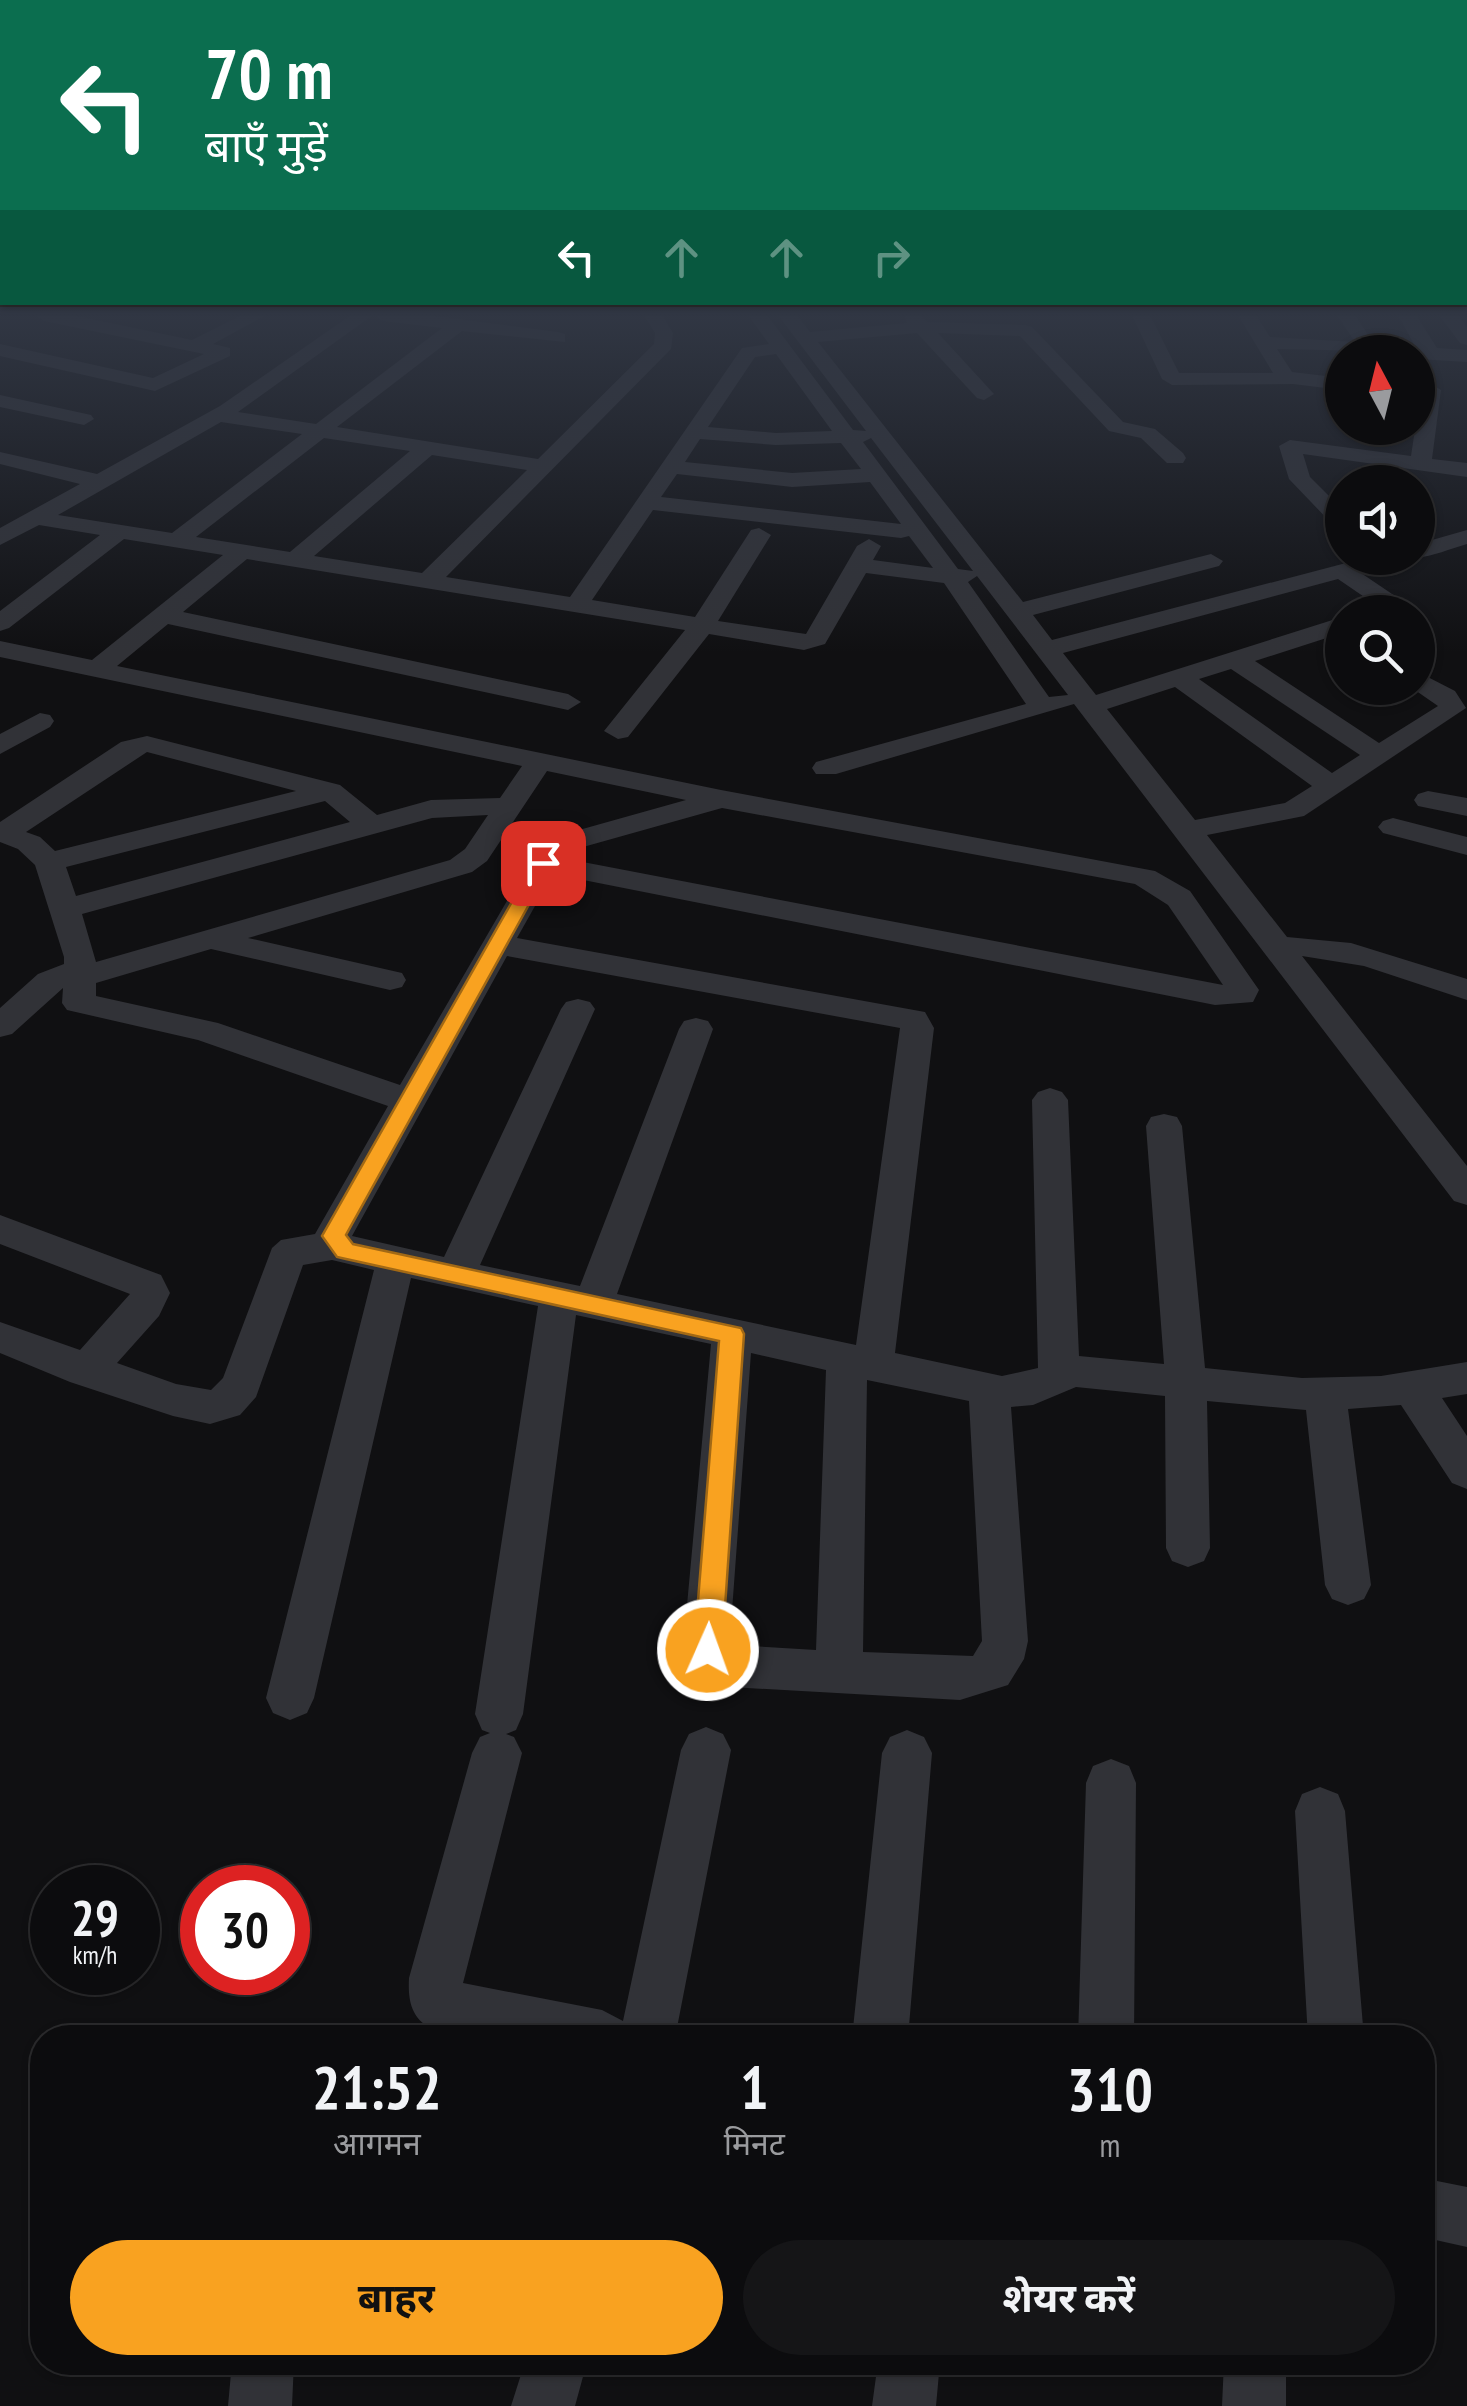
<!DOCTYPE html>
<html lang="hi">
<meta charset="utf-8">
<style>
body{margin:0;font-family:"PT Sans Narrow","Noto Sans Devanagari",sans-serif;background:#151517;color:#f1f3f6;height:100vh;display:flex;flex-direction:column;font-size:38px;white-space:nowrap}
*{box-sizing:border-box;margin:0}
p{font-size:32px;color:#9a9b9e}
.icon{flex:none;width:55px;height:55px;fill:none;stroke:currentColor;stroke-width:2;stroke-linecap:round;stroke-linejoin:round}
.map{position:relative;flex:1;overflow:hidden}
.drawer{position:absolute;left:30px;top:2025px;width:1405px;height:350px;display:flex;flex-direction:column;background:#0c0c0e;border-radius:40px;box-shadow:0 2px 8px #0004,0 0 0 2px #2c2c2e}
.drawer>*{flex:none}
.banner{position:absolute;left:0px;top:0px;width:1468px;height:305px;box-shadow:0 2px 8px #0004,0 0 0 2px #2c2c2e;background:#0b6e4f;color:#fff;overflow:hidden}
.needle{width:65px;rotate:353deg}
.buttons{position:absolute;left:1325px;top:335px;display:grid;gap:20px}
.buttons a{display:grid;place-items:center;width:110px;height:110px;border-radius:50%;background:#0c0c0e;box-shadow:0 2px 8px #0004,0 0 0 2px #2c2c2e;font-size:50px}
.speed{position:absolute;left:30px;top:1865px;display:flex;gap:20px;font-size:50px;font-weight:700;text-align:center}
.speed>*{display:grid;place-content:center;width:130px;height:130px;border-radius:50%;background:#0c0c0e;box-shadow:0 2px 8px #0004,0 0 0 2px #2c2c2e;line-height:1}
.speed small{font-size:25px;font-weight:400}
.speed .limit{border:15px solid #d22;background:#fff;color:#111}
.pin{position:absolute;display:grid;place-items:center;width:85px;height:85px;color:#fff;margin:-42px;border-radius:20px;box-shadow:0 5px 15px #0006}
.me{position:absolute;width:110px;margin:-55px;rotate:2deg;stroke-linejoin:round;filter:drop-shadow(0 0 8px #0008)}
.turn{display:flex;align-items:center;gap:35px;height:210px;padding:0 40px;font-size:45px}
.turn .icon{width:130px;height:130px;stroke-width:2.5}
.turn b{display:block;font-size:70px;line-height:85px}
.lanes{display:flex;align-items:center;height:95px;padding:0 40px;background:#0003;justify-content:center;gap:50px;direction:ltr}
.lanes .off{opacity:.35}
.eta{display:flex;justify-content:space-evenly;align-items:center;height:170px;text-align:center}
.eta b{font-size:60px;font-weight:700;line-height:70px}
.button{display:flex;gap:20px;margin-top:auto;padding:20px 40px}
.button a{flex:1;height:115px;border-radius:60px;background:#f9a220;color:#111;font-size:40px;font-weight:700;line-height:115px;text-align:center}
.button a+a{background:#151517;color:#f1f3f6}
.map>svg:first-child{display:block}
</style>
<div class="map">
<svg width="1467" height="2406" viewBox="0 0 1467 2406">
<rect width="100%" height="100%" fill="#101012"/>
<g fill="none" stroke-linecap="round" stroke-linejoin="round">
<path fill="#313237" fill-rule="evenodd" d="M35,315H72L192,340L242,315H266L213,344L230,348V356L155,391L0,356V344L153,378L204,354L44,321Z
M351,315H373L238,412L316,424L442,328L383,321L374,315H427L558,332L565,334V342L462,331L337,427L538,459L654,344L655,333L644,315H662L673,333L671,349L446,577L570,597L742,348L769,344L748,315H767L853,430L866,431L778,315H797L810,332L907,323L904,315H921L927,322L1025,325L1032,327L1123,422L1155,429L1183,453L1186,458L1183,463H1167L1141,438L1109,431L1020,336L938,333L994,394L984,400L977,398L917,333L818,342L1023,602L1211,554L1223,561L1219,566L1033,615L1052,640L1365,558H1403L1399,563L1361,573L1398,598L1403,607L1399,612H1369L1376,605L1338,579L1063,653L1096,695L1342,617V633L1255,661L1379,743L1438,706L1412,688H1418V672L1455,691L1466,708L1304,816L1207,835L1287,937L1351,943L1467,979V1000L1364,966L1302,956L1467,1166V1205L1454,1201L1074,704L836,774H816L812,768L816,762L1026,704L944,583L866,573L825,644L804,650L709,634L628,737L618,739L604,731L685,630L247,559L183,612L568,694L581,702L568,710L168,624L117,666L721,790L1155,871L1190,891L1259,990L1253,1002L1215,1005L553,874L517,938L925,1012L934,1028L895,1353L1002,1376L1038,1368L1032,1100L1038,1092L1050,1088L1062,1092L1068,1100L1079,1356L1164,1364L1146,1126L1151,1117L1164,1114L1177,1117L1182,1126L1205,1368L1302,1378L1381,1376L1467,1362V1394L1442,1398L1467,1436V1489L1452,1483L1401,1405L1348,1409L1371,1585L1364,1599L1348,1605L1332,1599L1325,1585L1306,1410L1207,1401L1210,1548L1204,1561L1188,1567L1172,1561L1166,1548L1165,1396L1076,1387L1033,1405L1011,1407L1028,1641L1024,1659L1008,1685L960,1700L730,1687L697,1676L684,1638L711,1344L576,1315L523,1714L516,1730L506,1734L514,1737L522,1753L463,1983L602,2010L623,2021L681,1750L689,1734L706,1727L723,1734L731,1750L675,2038C626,2038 461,2047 427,2026C410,2015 408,1997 409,1978L472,1753L480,1737L490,1733L482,1730L475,1714L538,1306L411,1278L314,1698L307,1713L290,1720L273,1713L266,1698L374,1270L332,1260L303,1265L256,1397L240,1415L210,1424L173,1416L70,1382L0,1353V1322L80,1350L130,1294L0,1244V1215L161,1275L170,1293L159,1316L117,1363L176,1384L211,1390L223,1378L272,1248L281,1240L315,1234L388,1106L198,1040L67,1010L62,1003L63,988L12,1034L0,1037V1008L38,974L64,964V957L35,865L18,849L0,842V822L121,742L147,736L340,785L377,815L431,800L500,798L522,766L0,657V641L92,660L223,555L124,539L9,628L0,631V611L100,535L39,525L0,545V528L80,484L0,464V452L97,474L220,406ZM776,354L832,431L776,433L708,427L755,357ZM221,422L302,434L172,533L58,515ZM324,438L410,451L290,552L196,537ZM871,438L973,571L958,569L863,442ZM700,439L776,445L841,443L861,469L792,473L685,462ZM432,455L527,470L422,573L314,556ZM677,474L792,487L870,482L901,524L661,497ZM653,510L901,538L909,536L933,568L873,560L881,546L869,539L857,546L806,634L718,621L771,535L759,528L751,530L695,617L592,600ZM977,576L1068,695L1049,697L968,582ZM1231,669L1360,755L1332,773L1199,679ZM1175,687L1312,786L1285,803L1195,820L1107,709ZM147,752L296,791L55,851L40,837L26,832ZM547,771L686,800L554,837L539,846L400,1085L218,1023L96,996V983L211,949L390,990L402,987L406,980L402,973L248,938L472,872L487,861ZM325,801L350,822L76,896L66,867ZM722,808L1135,884L1168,905L1223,985L562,858L576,849ZM488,815L465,849L450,860L96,962L82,914L432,818ZM507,956L900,1028L856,1345L617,1294L713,1029L708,1021L696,1018L684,1021L679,1029L580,1286L480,1265L595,1009L590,1002L578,999L566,1002L561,1009L444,1257L352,1236ZM751,1353L826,1370L816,1650L733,1645L730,1638ZM867,1380L969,1401L982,1641L973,1656L863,1652Z
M1132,315H1150L1179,373H1273L1238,315H1256L1270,337L1355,342L1337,315H1355L1374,344L1416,348L1398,315H1416L1437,348L1467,350V362L1418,359V352L1277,349L1292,372L1342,378V390L1293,384L1172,385L1162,379Z
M1439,315H1458L1467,327V345L1460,343Z
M1431,384L1441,390L1432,459L1467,463V477L1303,454L1310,477L1342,509V528L1334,526L1289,479L1279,446L1290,440L1411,456L1421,390Z
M0,395L91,415L94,419L84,425L0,407Z
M1467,530V544C1450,549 1433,556 1416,558L1418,544Z
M40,713L50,715L54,721L50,727L0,754V734Z
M1428,791L1467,798V816L1418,806L1414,800L1418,794Z
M1393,818L1467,837V855L1383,833L1378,827L1383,821Z
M907,1730L924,1737L932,1753L908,2038H852L882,1753L890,1737Z
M1111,1759L1129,1766L1136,1783L1134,2038H1078L1086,1783L1093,1766Z
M1320,1787L1338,1794L1345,1811L1364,2038H1308L1295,1811L1302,1794Z
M1422,2178L1467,2187V2247L1422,2237Z
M232,2362H294L292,2406H228Z
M525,2362H587L575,2406H511Z
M878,2362H940L936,2406H872Z
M1224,2362H1286V2406H1222Z"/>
</g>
<linearGradient id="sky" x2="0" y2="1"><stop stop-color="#09090a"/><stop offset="0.48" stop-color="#313744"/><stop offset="1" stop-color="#313744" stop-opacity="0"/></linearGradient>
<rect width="1467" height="652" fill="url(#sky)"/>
<path fill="#f9a220" stroke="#a26915" stroke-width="2.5" d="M543,857L552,863L346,1235L353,1244L741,1328L744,1334L722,1650L718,1659L708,1663L698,1659L694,1650L719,1341L346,1259L337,1257L322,1236L534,863Z"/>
</svg>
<div class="buttons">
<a><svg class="needle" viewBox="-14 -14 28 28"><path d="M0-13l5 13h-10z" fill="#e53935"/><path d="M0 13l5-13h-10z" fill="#9a9b9e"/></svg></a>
<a><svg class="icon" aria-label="sound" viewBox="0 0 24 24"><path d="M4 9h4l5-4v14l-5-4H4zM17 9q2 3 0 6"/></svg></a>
<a><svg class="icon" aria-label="search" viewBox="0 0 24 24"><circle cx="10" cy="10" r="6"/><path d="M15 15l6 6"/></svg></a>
</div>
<div class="speed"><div>29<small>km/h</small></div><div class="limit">30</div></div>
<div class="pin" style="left:543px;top:863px;background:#d93025"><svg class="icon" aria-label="arrive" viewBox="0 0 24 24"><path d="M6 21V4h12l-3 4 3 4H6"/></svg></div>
<svg class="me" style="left:708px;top:1650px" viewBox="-20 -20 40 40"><circle r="17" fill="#f9a220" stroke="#fff" stroke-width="3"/><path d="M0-11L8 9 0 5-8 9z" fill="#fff"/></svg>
<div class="banner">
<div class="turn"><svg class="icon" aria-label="left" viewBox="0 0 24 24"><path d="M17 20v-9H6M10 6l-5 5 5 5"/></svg><div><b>70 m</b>बाएँ मुड़ें</div></div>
<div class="lanes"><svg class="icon" aria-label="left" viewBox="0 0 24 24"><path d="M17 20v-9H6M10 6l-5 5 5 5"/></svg><svg class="icon off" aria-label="ahead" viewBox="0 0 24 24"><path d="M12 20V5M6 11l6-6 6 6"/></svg><svg class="icon off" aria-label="ahead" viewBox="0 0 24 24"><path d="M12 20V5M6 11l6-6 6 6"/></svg><svg class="icon off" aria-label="right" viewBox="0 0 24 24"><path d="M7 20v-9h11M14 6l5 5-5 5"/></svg></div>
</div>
<section class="drawer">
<div class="eta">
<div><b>21:52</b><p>आगमन</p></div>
<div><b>1</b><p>मिनट</p></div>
<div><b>310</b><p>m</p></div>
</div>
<div class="button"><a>बाहर</a><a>शेयर करें</a></div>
</section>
</div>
